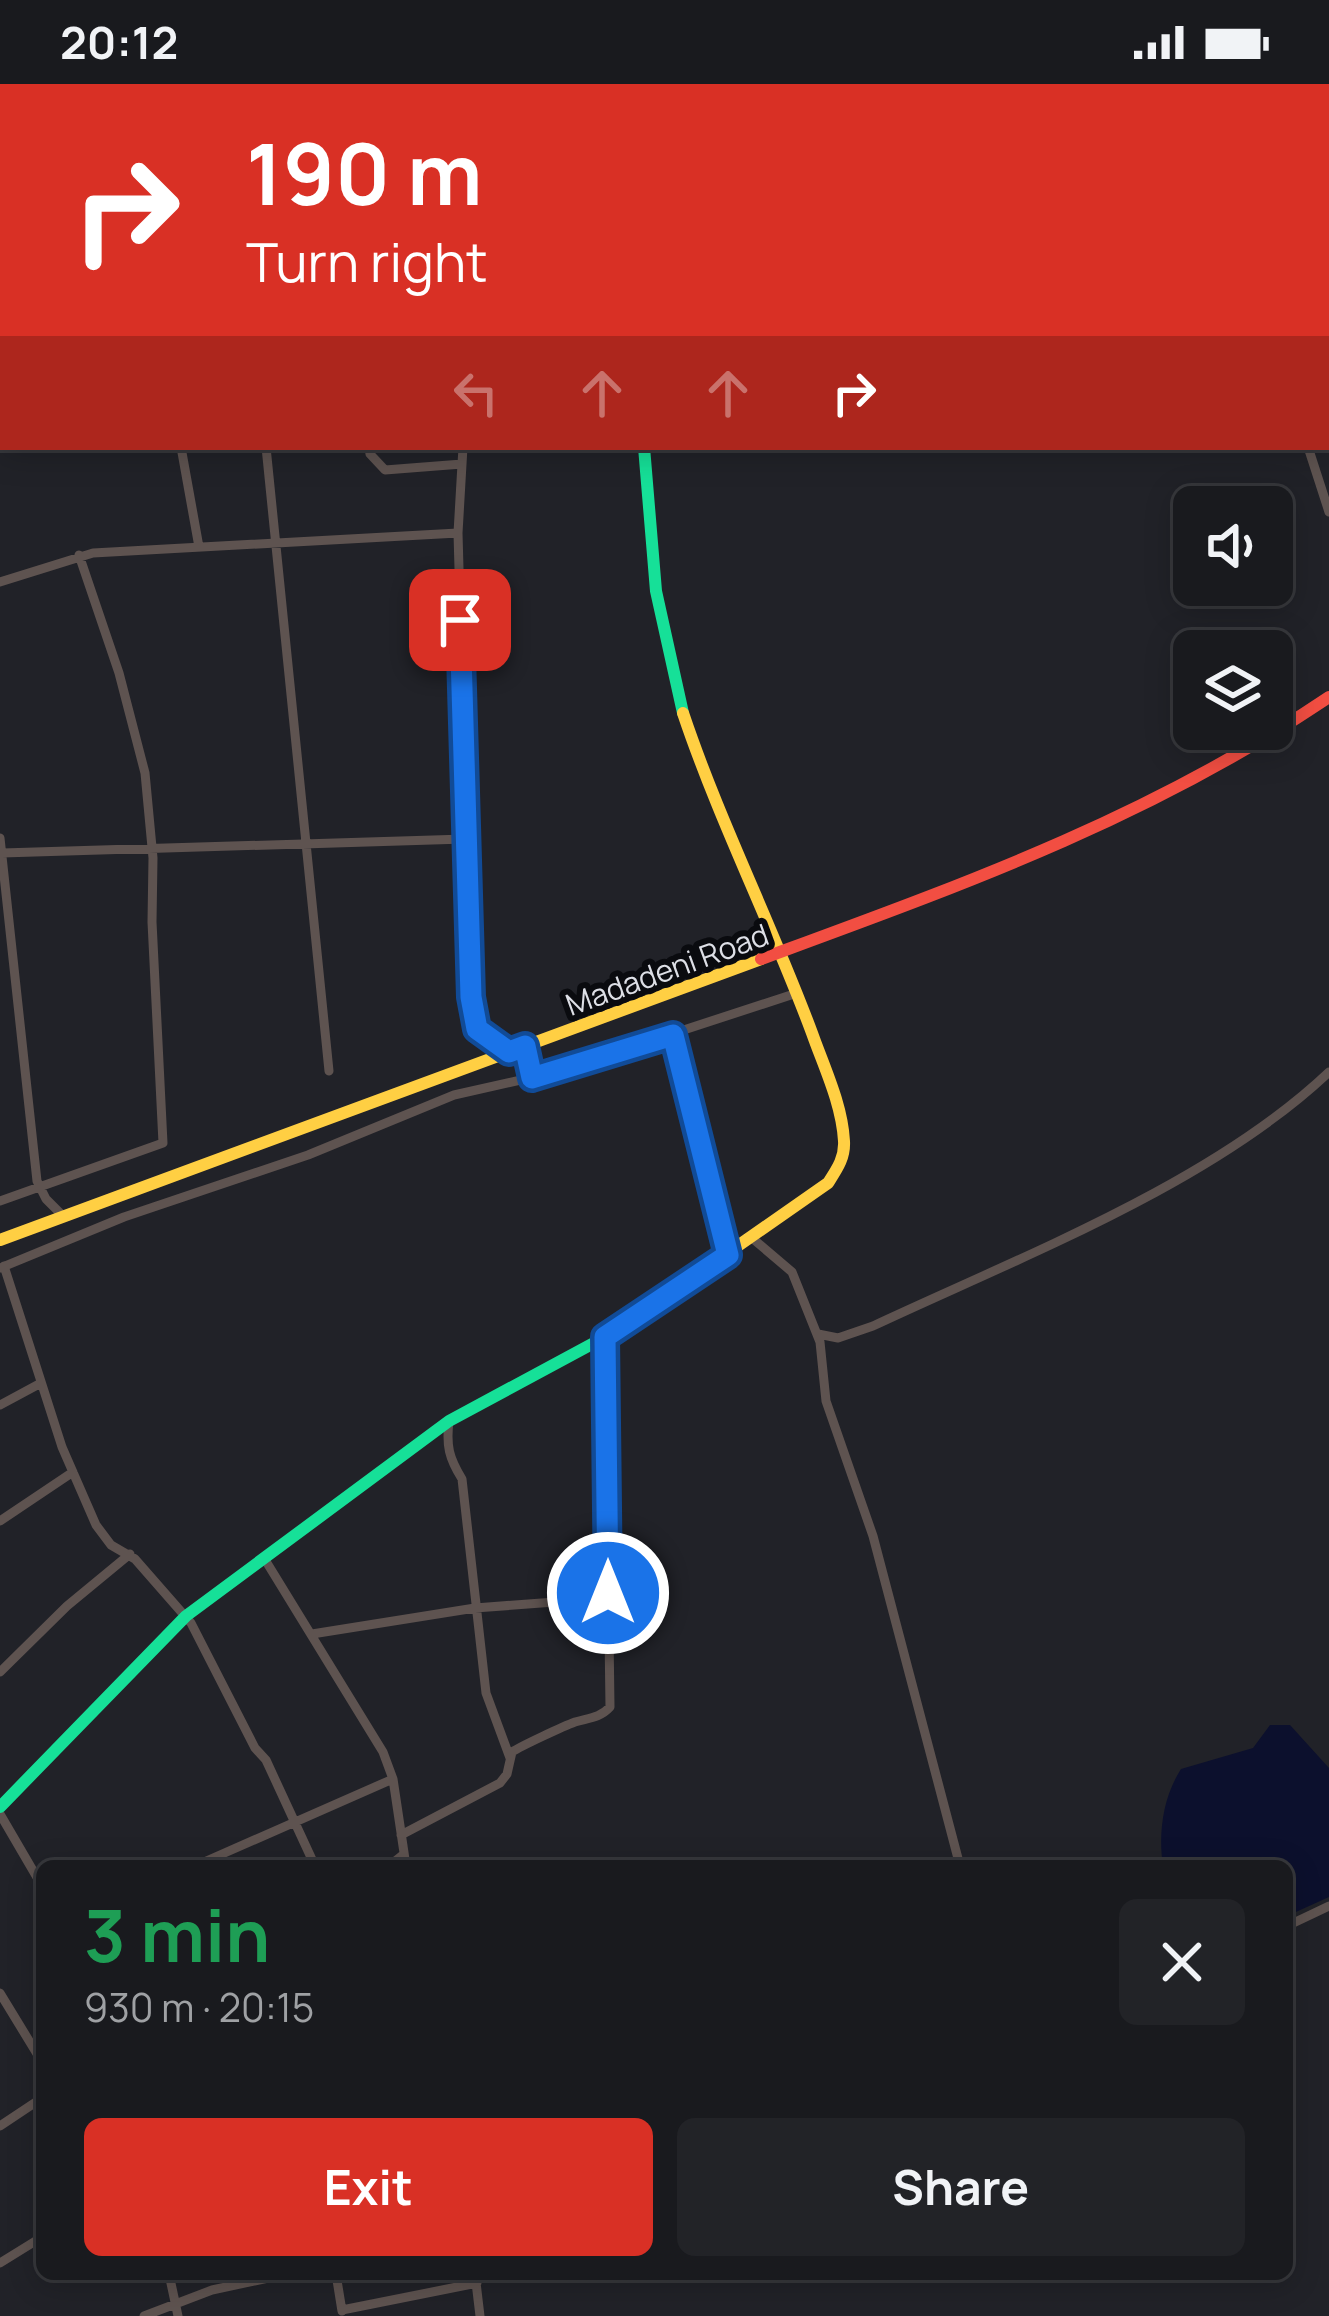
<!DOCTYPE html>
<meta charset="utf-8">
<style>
body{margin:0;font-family:Manrope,sans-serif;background:#222327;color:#f1f3f6;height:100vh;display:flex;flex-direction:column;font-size:45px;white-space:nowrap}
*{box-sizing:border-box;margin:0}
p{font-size:39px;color:#9fa1a4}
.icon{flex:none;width:66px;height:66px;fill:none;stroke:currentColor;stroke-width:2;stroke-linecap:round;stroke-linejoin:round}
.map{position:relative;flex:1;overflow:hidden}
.drawer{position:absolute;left:36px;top:1776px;width:1257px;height:420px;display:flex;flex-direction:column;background:#191a1e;border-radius:18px;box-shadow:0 6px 30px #0003,0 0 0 3px #37383c}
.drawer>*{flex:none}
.top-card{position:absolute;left:0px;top:0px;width:1329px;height:366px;box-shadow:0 6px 30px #0003,0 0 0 3px #37383c;background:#d93025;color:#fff;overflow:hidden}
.controls{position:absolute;left:1173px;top:402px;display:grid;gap:24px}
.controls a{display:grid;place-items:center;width:120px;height:120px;border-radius:18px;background:#191a1e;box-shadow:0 6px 30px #0003,0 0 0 3px #37383c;font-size:60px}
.pin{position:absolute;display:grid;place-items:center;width:102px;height:102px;color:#fff;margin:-51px;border-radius:24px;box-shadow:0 6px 18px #0006}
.me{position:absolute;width:132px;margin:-66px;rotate:0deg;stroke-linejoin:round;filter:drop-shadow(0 0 9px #0008)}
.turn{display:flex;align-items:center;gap:42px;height:252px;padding:0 48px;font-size:54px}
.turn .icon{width:156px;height:156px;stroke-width:2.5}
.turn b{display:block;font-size:84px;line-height:102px}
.lanes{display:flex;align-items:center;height:114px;padding:0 48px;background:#0003;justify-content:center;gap:60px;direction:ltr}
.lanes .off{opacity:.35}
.round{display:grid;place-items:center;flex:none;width:126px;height:126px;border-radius:18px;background:#222327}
.head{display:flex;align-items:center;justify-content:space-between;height:204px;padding:0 48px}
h1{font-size:72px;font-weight:700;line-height:90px;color:#1e9e55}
.cta{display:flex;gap:24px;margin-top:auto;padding:24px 48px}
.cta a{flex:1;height:138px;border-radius:18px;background:#d93025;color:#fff;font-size:48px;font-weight:700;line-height:138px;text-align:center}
.cta a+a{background:#222327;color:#f1f3f6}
.status{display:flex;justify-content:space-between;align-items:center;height:84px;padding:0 60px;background:#191a1e;direction:ltr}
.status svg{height:33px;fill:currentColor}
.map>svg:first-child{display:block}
</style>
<div class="status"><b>20:12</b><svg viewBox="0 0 49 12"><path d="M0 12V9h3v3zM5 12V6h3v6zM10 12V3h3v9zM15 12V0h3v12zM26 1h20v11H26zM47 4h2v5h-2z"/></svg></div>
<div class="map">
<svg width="1329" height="2232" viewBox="0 0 1329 2232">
<rect width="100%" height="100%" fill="#212228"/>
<path fill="#0c102d" d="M1270,1641H1290L1329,1684V1813L1287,1832V1782H1163C1158,1749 1163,1713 1181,1685L1253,1664Z"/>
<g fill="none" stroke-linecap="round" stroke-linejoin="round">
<path stroke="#5e5350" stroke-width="9" d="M19,0L20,3
M317,0L318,3
M440,0L442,3
M112,3L119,0
M489,3L497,0
M597,3V0
M653,3L656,0
M1268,3L1269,0
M0,41L3,40
M0,265L3,264
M181,363L199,463
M266,363L329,987
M369,363L370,370L385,386L462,380
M463,363L458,449L471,913L477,945L509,968
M1308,363L1329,428
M0,498L93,469L458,449
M0,754L37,1097L46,1115L64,1133
M2,769L465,755
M673,951L728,1171
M525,962L532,994
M0,1117L163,1059L152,838L153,774L145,689L119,589L79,471
M752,1154L792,1188L820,1258L826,1317L873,1452L960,1782
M4,1182L62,1363L96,1441L111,1461L135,1475L191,1539L255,1664L266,1676L315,1782
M0,1184L124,1133L308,1071L454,1011L552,989L797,909
M818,1250L838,1254L873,1242C1020,1173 1211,1100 1329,988
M0,1321L41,1299
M449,1337C446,1362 449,1374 462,1395L486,1609L510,1674
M0,1437L73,1388
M264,1474L383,1668L393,1695L406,1782
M312,1550L475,1524L568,1517L608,1509
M0,1588L67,1522L130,1470
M0,1730L42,1802
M401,1751L500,1699L507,1690L512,1668C521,1662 564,1642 575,1638C588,1634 600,1634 610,1623L605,1253
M195,1782L393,1695
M389,1782L404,1770
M1287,1842L1329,1822
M0,1909L42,1978
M0,2042L42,2014
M0,2179L42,2153
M169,2190L178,2232
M336,2190L342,2227
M475,2190L480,2232
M342,2226L477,2199
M144,2232L212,2206L287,2190"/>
<path stroke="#16e098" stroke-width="12" d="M644,363L656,507L683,629
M0,1723L186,1532L449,1337L605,1253L679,1203"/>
<path stroke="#ffcf43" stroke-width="12" d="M0,1156L761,875
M679,1203L828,1099C837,1085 845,1074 844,1057C842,1020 824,983 812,949C772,841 720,739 683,629"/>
<path stroke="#f24e42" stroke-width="12" d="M761,875C962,801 1150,734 1329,613"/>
</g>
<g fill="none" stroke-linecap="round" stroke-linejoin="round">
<defs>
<path id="route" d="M460,536L471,913L477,945L509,968L525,962L532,994L673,951L728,1171L605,1253L608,1509"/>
</defs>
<use href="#route" stroke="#114b97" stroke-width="30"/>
<use href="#route" stroke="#1a73e8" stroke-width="21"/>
</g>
<g text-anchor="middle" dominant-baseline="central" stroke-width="12" stroke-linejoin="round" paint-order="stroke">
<g font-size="30" fill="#dddfe6" stroke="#0a0b0f">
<text transform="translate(667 885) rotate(-20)">Madadeni Road</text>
</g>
</g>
</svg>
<div class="controls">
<a><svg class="icon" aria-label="sound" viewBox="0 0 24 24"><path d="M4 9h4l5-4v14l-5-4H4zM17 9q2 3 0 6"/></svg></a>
<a><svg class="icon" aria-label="layers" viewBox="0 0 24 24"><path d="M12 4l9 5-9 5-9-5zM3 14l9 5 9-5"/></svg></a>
</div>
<div class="pin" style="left:460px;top:536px;background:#d93025"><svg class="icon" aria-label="arrive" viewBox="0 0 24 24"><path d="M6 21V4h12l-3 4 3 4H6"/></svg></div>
<svg class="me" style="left:608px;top:1509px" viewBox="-20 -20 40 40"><circle r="17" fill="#1a73e8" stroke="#fff" stroke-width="3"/><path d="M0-11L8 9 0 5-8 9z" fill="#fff"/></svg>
<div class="top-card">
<div class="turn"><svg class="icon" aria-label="right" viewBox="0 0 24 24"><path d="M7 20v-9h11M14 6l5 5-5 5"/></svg><div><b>190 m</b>Turn right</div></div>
<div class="lanes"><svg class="icon off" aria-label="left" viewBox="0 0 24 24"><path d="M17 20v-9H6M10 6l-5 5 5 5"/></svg><svg class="icon off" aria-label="ahead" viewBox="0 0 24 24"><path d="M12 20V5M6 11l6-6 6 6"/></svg><svg class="icon off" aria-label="ahead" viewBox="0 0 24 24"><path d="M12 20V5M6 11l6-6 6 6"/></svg><svg class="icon" aria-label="right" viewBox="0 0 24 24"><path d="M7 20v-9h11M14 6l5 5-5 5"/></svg></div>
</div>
<section class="drawer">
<div class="head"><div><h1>3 min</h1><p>930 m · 20:15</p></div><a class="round"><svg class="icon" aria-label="close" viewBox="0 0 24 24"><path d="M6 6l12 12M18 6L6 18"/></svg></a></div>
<div class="cta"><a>Exit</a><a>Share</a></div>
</section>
</div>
